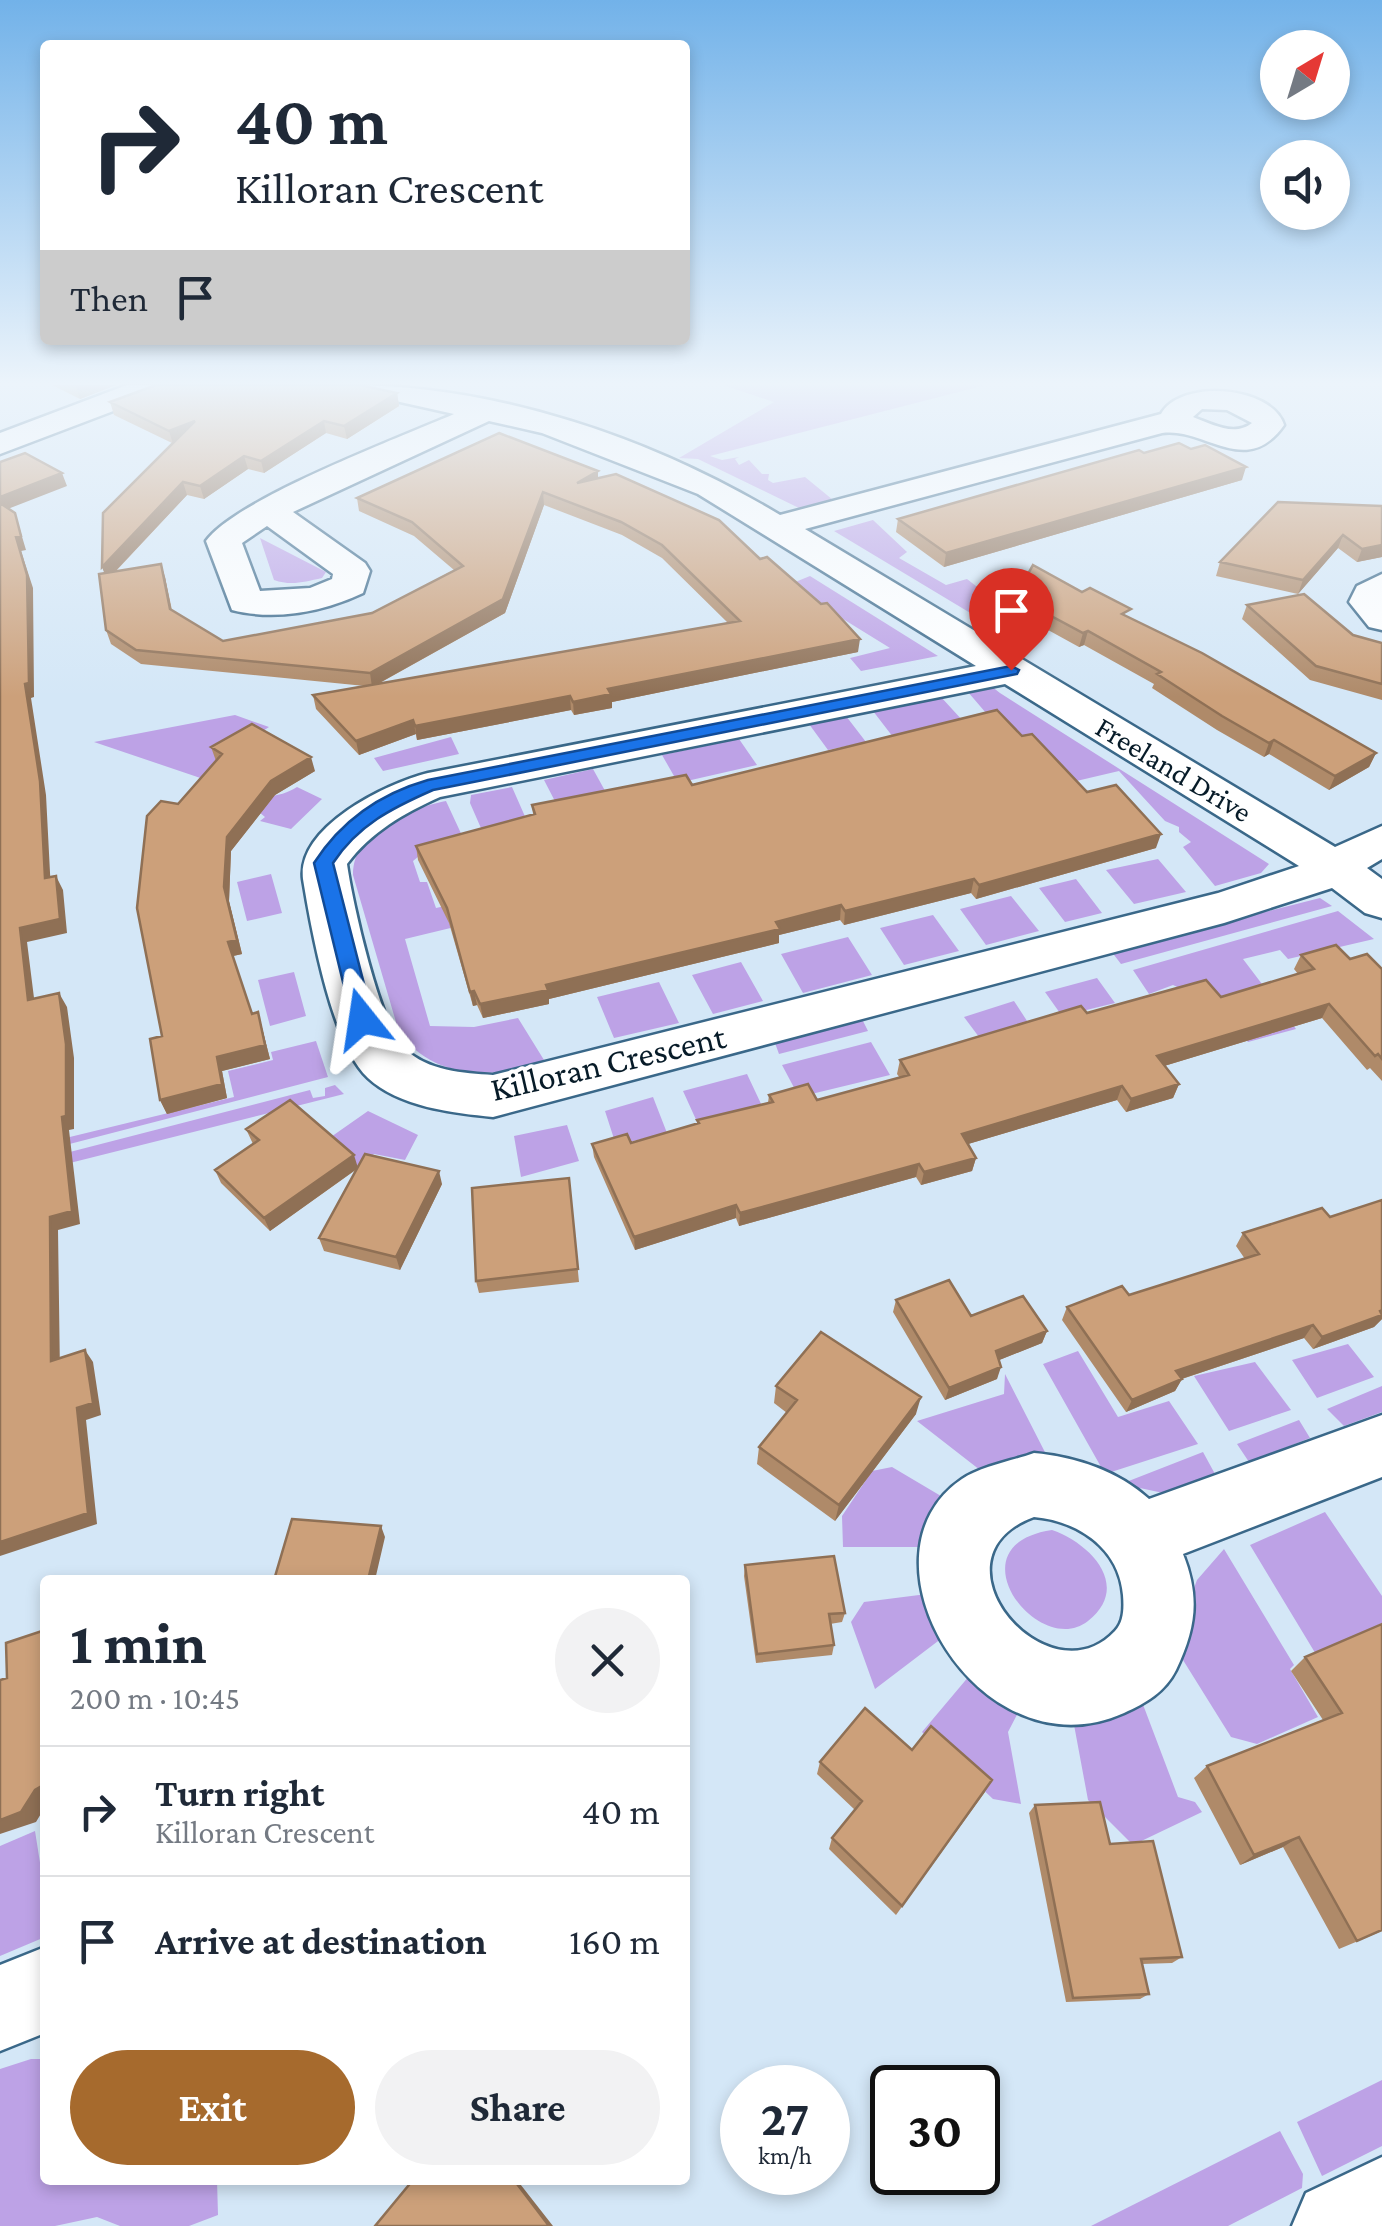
<!DOCTYPE html>
<meta charset="utf-8">
<style>
body{margin:0;font-family:"Crimson Pro",serif;background:#f2f2f3;color:#1f2937;height:100vh;display:flex;flex-direction:column;font-size:38px;white-space:nowrap}
*{box-sizing:border-box;margin:0}
p{font-size:32px;color:#747a83}
.icon{flex:none;width:55px;height:55px;fill:none;stroke:currentColor;stroke-width:2;stroke-linecap:round;stroke-linejoin:round}
.map{position:relative;flex:1;overflow:hidden}
.sheet{position:absolute;left:40px;top:1575px;width:650px;height:610px;display:flex;flex-direction:column;background:#fff;border-radius:10px;box-shadow:0 5px 15px #0003}
.sheet>*{flex:none}
.hud{position:absolute;left:40px;top:40px;width:650px;height:305px;border-radius:10px;box-shadow:0 5px 15px #0003;background:#fff;color:#1f2937;overflow:hidden}
.needle{width:65px;rotate:38deg}
.controls{position:absolute;left:1260px;top:30px;display:grid;gap:20px}
.controls a{display:grid;place-items:center;width:90px;height:90px;border-radius:50%;background:#fff;box-shadow:0 5px 15px #0003;font-size:50px}
.speed{position:absolute;left:720px;top:2065px;display:flex;gap:20px;font-size:50px;font-weight:700;text-align:center}
.speed>*{display:grid;place-content:center;width:130px;height:130px;border-radius:50%;background:#fff;box-shadow:0 5px 15px #0003;line-height:1}
.speed small{font-size:25px;font-weight:400}
.speed .limit{border:5px solid #111;border-radius:15px;background:#fff;color:#111}
.pin{position:absolute;display:grid;place-items:center;width:85px;height:85px;color:#fff;margin:-102px -42px;border-radius:50% 50% 50% 0;rotate:-45deg;box-shadow:0 0 10px #0007}
.pin .icon{rotate:45deg}
.me{position:absolute;width:110px;margin:-55px;rotate:345deg;stroke-linejoin:round;filter:drop-shadow(0 0 8px #0008)}
.turn{display:flex;align-items:center;gap:35px;height:210px;padding:0 30px;font-size:45px}
.turn .icon{width:130px;height:130px;stroke-width:2.5}
.turn b{display:block;font-size:70px;line-height:85px}
.then{display:flex;align-items:center;height:95px;padding:0 30px;background:#0003;gap:20px;font-size:38px}
.round{display:grid;place-items:center;flex:none;width:105px;height:105px;border-radius:52px;background:#f2f2f3}
.head{display:flex;align-items:center;justify-content:space-between;height:170px;padding:0 30px}
h1{font-size:60px;font-weight:700;line-height:75px}
.cta{display:flex;gap:20px;margin-top:auto;padding:20px 30px}
.cta a{flex:1;height:115px;border-radius:60px;background:#a66a2d;color:#fff;font-size:40px;font-weight:700;line-height:115px;text-align:center}
.cta a+a{background:#f2f2f3;color:#1f2937}
ul{padding:0;list-style:none}
li{display:flex;align-items:center;gap:30px;height:130px;padding:0 30px;border-top:2px solid #e0e1e3}
li div{flex:1}
li b{display:block;font-size:38px}
li em{font-style:normal}
.map>svg:first-child{display:block}
</style>
<div class="map">
<svg width="1382" height="2226" viewBox="0 0 1382 2226">
<rect width="100%" height="100%" fill="#d4e7f7"/>
<path fill="#bda2e6" d="M723,385H986L710,456L722,460L739,457L735,459L739,465L749,460L762,474H769L768,480L773,483L805,477L833,500L799,508L698,459L679,458L774,402Z
M873,520L907,552L899,558L946,585L967,579L999,604L972,614L834,531Z
M260,538L326,572L322,578C304,582 291,586 274,580Z
M810,576L938,656L861,671L850,658L890,648L788,585Z
M991,686L1000,693L1269,864L1261,873L1215,886L1183,847L1191,842L1179,832V827L1165,821L1119,771L1021,794L992,720L968,692Z
M941,697L963,721L893,737L873,711Z
M235,715L269,727L212,764C245,785 260,809 297,787L322,799L291,829L260,821L265,817L230,788L94,742Z
M846,716L866,742L828,750L809,724Z
M451,737L459,754L383,771L374,758Z
M739,739L757,765L678,783L662,755Z
M593,769L609,798L559,809L544,780Z
M512,787L527,821L484,835L470,803L471,795Z
M446,801L465,842L424,852L413,861L420,882H427L436,908L485,897L492,918L405,939L430,1026L474,1027L518,1018L544,1060C495,1082 427,1078 398,1029L353,875C354,827 405,810 446,801Z
M1158,859L1186,892L1134,904L1106,870Z
M271,874L282,913L247,921L237,882Z
M1076,879L1102,913L1065,922L1039,888Z
M1011,896L1039,931L986,945L960,909Z
M1320,898L1332,906L1121,964L1111,951Z
M1338,911L1374,939L1288,959L1280,950L1243,959L1296,1029L1248,1042L1204,988L1186,991L1173,985L1149,994L1133,970Z
M933,915L959,951L904,965L880,928Z
M848,937L872,975L803,993L781,954Z
M741,962L763,1001L713,1014L692,975Z
M294,972L306,1016L270,1026L258,980Z
M1097,978L1115,1003L1062,1016L1045,992Z
M659,982L679,1023L614,1038L597,997Z
M1014,1001L1031,1027L982,1041L964,1017Z
M862,1019L868,1031L779,1054L775,1043Z
M316,1041L328,1077L0,1162V1154L234,1097L228,1071L273,1060L271,1052Z
M871,1042L890,1075L799,1097L782,1065Z
M747,1074L763,1108L698,1124L683,1091Z
M335,1085L344,1094L26,1174L0,1170L310,1090L313,1098L325,1096V1088Z
M653,1097L667,1133L616,1145L605,1111Z
M368,1111L418,1135L405,1160L374,1154L349,1173L318,1146Z
M567,1125L579,1161L521,1177L514,1136Z
M1348,1344L1374,1377L1317,1398L1292,1360Z
M1078,1351L1118,1417L1169,1401L1198,1444L1105,1474L1043,1364Z
M1255,1362L1291,1410L1229,1431L1194,1376Z
M1005,1374L1050,1462H1003L980,1470L917,1421L1004,1394Z
M1382,1386V1412L1344,1426L1327,1409Z
M1299,1420L1310,1438L1249,1462L1237,1444Z
M1203,1452L1215,1474L1168,1494L1121,1484Z
M892,1467L946,1499L926,1547H843L842,1516L872,1471Z
M1325,1512L1382,1596V1623L1317,1656L1250,1545Z
M1052,1530C1090,1543 1132,1586 1088,1621C1039,1660 950,1545 1052,1530Z
M1224,1549L1294,1665L1290,1669L1318,1717L1257,1744L1231,1737L1173,1644L1197,1580Z
M927,1594L946,1635L875,1689L851,1622L864,1602Z
M975,1669L1022,1705L1008,1732L1021,1804L993,1799L922,1732Z
M1139,1694L1178,1797L1195,1802L1202,1812L1133,1845L1088,1800L1072,1714Z
M35,1831L45,1894V1937L0,1956V1846Z
M31,2059H45V2180H217L218,2215L189,2226H120L97,2217L55,2226H0V2069Z
M1382,2080V2146L1322,2176L1297,2122Z
M1280,2131L1303,2174L1302,2188L1228,2226H1091Z"/>
<g fill="none" stroke-linecap="round" stroke-linejoin="round">
<defs>
<path id="minor" d="M127,385H170L166,391L0,454V433Z
M347,385C497,385 652,438 780,515L1161,414C1181,378 1272,386 1284,425C1246,479 1205,427 1162,433L805,529L1335,847L1382,826V859L1367,868L1382,879V918L1365,913L1332,888L1224,923L493,1117C453,1113 399,1107 368,1078C332,1045 311,928 303,879C297,827 385,784 428,773L976,666L698,494L542,433L489,421L293,512L365,563L370,571L363,593C323,612 275,621 232,610L206,541C236,499 401,437 454,414L351,391ZM1202,409L1227,410L1252,423C1234,437 1212,424 1193,417ZM267,526L333,574L332,579L310,588L260,591L242,543ZM1005,684L1299,866L1218,893L493,1075C463,1073 428,1071 405,1049C380,1027 352,900 347,864C371,832 404,813 440,797Z
M1382,574V630L1369,627L1349,602L1357,586Z
M1382,1415V1477L1183,1554C1200,1597 1196,1628 1176,1670C1165,1692 1146,1703 1124,1713C980,1778 848,1556 962,1479C982,1466 1012,1461 1034,1453C1076,1457 1118,1471 1149,1499ZM1034,1517C1078,1521 1119,1548 1123,1595C1124,1608 1124,1622 1115,1631C1048,1703 923,1558 1034,1517Z
M45,1947V2033L0,2051V1965Z
M1382,2157V2226H1292L1306,2193Z"/>
</defs>
<use href="#minor" stroke="#3a6889" stroke-width="5"/>
<use href="#minor" fill="#fff" fill-rule="evenodd"/>
</g>
<path fill="#af8a69" fill-rule="evenodd" d="M52,385H116L80,399Z
M397,393L399,406L347,439L326,433L264,473L248,469L204,499L187,495L116,571L165,577L172,610L223,641L372,613L454,570L414,536L359,511L357,498L598,471V478L760,559L858,652L612,702V708L574,715L571,710L417,740L416,734L359,755L316,709L313,695L365,686L141,664L111,644L106,630L105,573L102,567L172,443L114,415L110,402ZM544,505L622,535L662,558L728,623L378,684L505,613Z
M1144,453L1242,480L944,567L896,532L898,519Z
M1382,506V557L1357,562L1338,548L1298,594L1216,576L1220,562Z
M1018,592L1129,617L1376,753L1369,767L1329,790L1269,754L1264,757L1217,730L1152,688L1154,684L1084,645L1079,647L1039,625L1040,620L1015,605Z
M1247,605L1382,643V700L1310,680L1242,619Z
M1022,736L1156,848L976,899L971,893L844,925L840,920L779,935V943L549,999V1004L483,1018L477,1005L473,1006L449,923L418,860L416,846L533,814L532,805L692,785Z
M211,747L315,771L275,795L231,851L229,901L242,954L233,956L252,1014L258,1012L270,1059L222,1071L227,1098L167,1114L160,1100L178,804L216,761Z
M1301,955L1350,959L1382,969V1081L1370,1068L1367,1070L1322,1018L1164,1066L1179,1084L1173,1098L1126,1112L1117,1100L968,1144L976,1158L972,1171L921,1185L916,1177L739,1226L736,1218L635,1250L594,1157L592,1144L631,1143L697,1124V1120L768,1103L769,1095L817,1100L900,1078L897,1074L900,1060L1087,1013L1221,997L1298,974L1294,969Z
M246,1129L358,1168L442,1184L400,1270L324,1251L319,1238L357,1169L270,1231L221,1183L215,1170L253,1144Z
M569,1178L579,1282L479,1293L476,1281Z
M1382,1200V1319L1374,1327L1313,1349L1304,1338L1182,1379L1175,1391L1126,1412L1062,1320L1067,1307L1129,1295L1245,1259L1236,1246L1243,1233L1330,1217Z
M896,1300L971,1316L1047,1331L1042,1343L999,1360L997,1379L945,1400L893,1312Z
M776,1386L916,1414L835,1521L757,1464L759,1447L787,1413L774,1403Z
M745,1565L845,1613L842,1622L830,1624L834,1645L832,1655L756,1663L744,1576Z
M1382,1624V1931L1339,1949L1283,1847L1240,1865L1194,1778L1207,1766L1323,1720L1291,1671L1305,1657Z
M912,1750L985,1792L896,1915L829,1849L832,1838L855,1810L817,1774L820,1762Z
M1035,1805L1110,1844L1182,1957L1172,1963L1142,1964L1149,1994L1140,1999L1066,2002L1029,1813Z"/>
<path fill="#8f7055" d="M79,385H116L80,399L76,386Z
M397,393L399,406L347,439L344,426Z
M195,421L173,444L169,431Z
M324,421L326,433L264,473L261,461Z
M244,456L248,469L204,499L200,486Z
M1246,467L1242,480L944,567L946,553Z
M598,471V484L577,483Z
M62,473L67,486L0,512V497Z
M183,482L187,495L107,580L102,567Z
M543,492L544,505L505,613L372,687L370,673Z
M15,513L26,550L21,551L33,588L34,697L31,698L46,795L51,892L45,878L25,684Z
M1343,535L1338,548L1298,594L1303,580Z
M1382,545V557L1357,562L1362,549Z
M161,564L165,577L174,623L170,609Z
M1088,631L1084,645L1079,647L1083,633Z
M860,639L858,652L612,702V708L574,715L573,702L608,689Z
M570,696L571,710L417,740L415,726Z
M413,720L416,734L359,755L356,741Z
M1274,740L1269,754L1264,757L1269,743Z
M1376,753L1369,767L1329,790L1335,776Z
M311,757L315,771L275,795L231,851L229,901L242,954L233,956L228,942L224,887L227,837L271,781Z
M1161,834L1156,848L976,899L979,885Z
M56,876L63,890L67,933L27,942L36,1014L28,1000L20,928Z
M974,879L971,893L844,925L845,911Z
M841,905L840,920L779,935V943L549,999V1004L483,1018L480,1004Z
M474,991L477,1005L473,1006L470,992Z
M59,993L67,1007L74,1058V1129L69,1130L80,1224L58,1230L60,1374L51,1361L50,1217L62,1117Z
M1329,1004L1322,1018L1151,1070L1157,1056Z
M258,1012L270,1059L222,1071L227,1098L167,1114L160,1100L217,1057Z
M1179,1084L1173,1098L1126,1112L1131,1099Z
M1122,1086L1117,1100L958,1147L962,1134Z
M354,1155L358,1168L270,1231L264,1218Z
M976,1158L972,1171L921,1185L924,1172Z
M919,1164L916,1177L739,1226L740,1213Z
M439,1171L442,1184L400,1270L396,1257Z
M736,1205V1218L635,1250L634,1237Z
M1382,1310V1319L1374,1327L1313,1349L1322,1337Z
M1313,1325L1304,1338L1169,1383L1176,1371Z
M1047,1331L1042,1343L992,1363L996,1351Z
M85,1350L93,1362L101,1415L86,1420L97,1524L0,1556V1542L77,1408Z
M1001,1367L997,1379L945,1400L949,1388Z
M1182,1379L1175,1391L1126,1412L1132,1400Z
M921,1397L916,1414L835,1521L839,1505Z
M381,1526L385,1537L375,1580H368Z
M45,1784V1807L36,1822L0,1834V1820L35,1790Z
M1299,1837L1283,1847L1240,1865L1254,1855Z
M514,2180H517L553,2226H549Z"/>
<path fill="#cca07a" stroke="#8f7055" stroke-width="2.5" d="M156,385H360L397,393L344,426L324,421L261,461L244,456L200,486L183,482L102,567L103,513L195,421L169,431L110,402Z
M499,433L598,471L577,483L616,474L719,520L760,559L767,557L821,604L827,603L860,639L608,689L611,694L573,702L570,696L415,726L413,720L356,741L313,695L740,621L662,545L621,522L543,492L503,599L370,673L136,650L106,630L99,574L161,564L170,609L223,641L372,613L463,566L412,522L357,498Z
M1179,443L1191,449L1205,445L1246,467L946,553L898,519L1139,450L1144,453Z
M25,453L62,473L0,497V462Z
M1278,502L1382,506V545L1362,549L1343,535L1303,580L1220,562Z
M0,503L15,513L21,536L16,537L27,575L29,683L25,684L40,781L45,878L56,876L60,919L20,928L28,1000L59,993L66,1044V1116L62,1117L72,1211L50,1217L51,1361L85,1350L93,1403L77,1408L88,1513L0,1542Z
M1033,565L1082,592L1090,588L1131,609L1122,614L1202,653L1376,753L1335,776L1274,740L1269,743L1222,716L1157,674L1161,672L1088,631L1083,633L1042,611L1048,609L1018,592Z
M1304,594L1353,635L1382,643V684L1316,666L1247,605Z
M997,710L1022,736L1032,734L1087,792L1116,785L1161,834L979,885L974,879L845,911L841,905L776,922L780,929L546,985L548,990L480,1004L474,991L470,992L447,908L416,846L535,814L532,805L686,775L692,785Z
M252,724L311,757L271,781L227,837L224,887L237,940L228,942L252,1014L258,1012L265,1045L217,1057L222,1084L160,1100L150,1039L162,1036L137,908L147,816L161,801L178,804L222,754L211,747Z
M1336,945L1350,959L1367,954L1382,969V1059L1378,1054L1375,1056L1329,1004L1157,1056L1179,1084L1131,1099L1122,1086L962,1134L976,1158L924,1172L919,1164L740,1213L736,1205L634,1237L592,1144L627,1134L631,1143L699,1123L697,1120L773,1102L769,1095L808,1084L817,1100L909,1075L900,1060L1081,1006L1087,1013L1206,980L1221,997L1314,969L1301,955Z
M290,1100L354,1155L264,1218L215,1170L259,1140L246,1129Z
M365,1154L439,1171L396,1257L319,1238Z
M569,1178L578,1269L476,1281L472,1188Z
M1382,1200V1310L1380,1311L1382,1315L1322,1337L1313,1325L1176,1371L1182,1379L1132,1400L1067,1307L1122,1286L1129,1295L1259,1254L1243,1233L1322,1208L1330,1217Z
M949,1280L971,1316L1023,1296L1047,1331L996,1351L1001,1367L949,1388L896,1300Z
M821,1332L921,1397L839,1505L759,1447L797,1400L776,1386Z
M292,1519L381,1526L368,1580H274Z
M834,1556L845,1613L829,1614L834,1645L757,1654L745,1565Z
M1382,1624V1930L1357,1941L1299,1837L1254,1855L1207,1766L1342,1713L1305,1657Z
M45,1630V1784L35,1790L21,1812L0,1820V1680L7,1678L6,1643Z
M865,1708L912,1750L931,1726L992,1780L902,1906L832,1838L862,1801L820,1762Z
M1100,1802L1110,1844L1153,1841L1182,1957L1141,1959L1149,1994L1073,1998L1035,1805Z
M413,2180H514L549,2226H375Z"/>
<linearGradient id="sky" x2="0" y2="1"><stop stop-color="#72b2e9"/><stop offset="0.55" stop-color="#ecf4fb"/><stop offset="1" stop-color="#ecf4fb" stop-opacity="0"/></linearGradient>
<rect width="1382" height="697" fill="url(#sky)"/>
<path fill="#1a73e8" stroke="#114b97" stroke-width="2.5" d="M1011,666L1019,670L1017,674L433,790C392,808 358,825 333,863L373,1019L362,1027L352,1019L314,863C341,821 379,794 428,780Z"/>
<g text-anchor="middle" dominant-baseline="central" stroke-width="8" stroke-linejoin="round" paint-order="stroke">
<g font-size="30" fill="#071b28" stroke="#fff">
<text transform="translate(1174 769) rotate(31)">Freeland Drive</text>
</g>
<g font-size="35" fill="#071b28" stroke="#fff">
<text transform="translate(608 1063) rotate(-13)">Killoran Crescent</text>
</g>
</g>
</svg>
<div class="controls">
<a><svg class="needle" viewBox="-14 -14 28 28"><path d="M0-13l5 13h-10z" fill="#e53935"/><path d="M0 13l5-13h-10z" fill="#747a83"/></svg></a>
<a><svg class="icon" aria-label="sound" viewBox="0 0 24 24"><path d="M4 9h4l5-4v14l-5-4H4zM17 9q2 3 0 6"/></svg></a>
</div>
<div class="speed"><div>27<small>km/h</small></div><div class="limit">30</div></div>
<div class="pin" style="left:1011px;top:670px;background:#d93025"><svg class="icon" aria-label="arrive" viewBox="0 0 24 24"><path d="M6 21V4h12l-3 4 3 4H6"/></svg></div>
<svg class="me" style="left:362px;top:1019px" viewBox="-20 -20 40 40"><path d="M0-17L14 15 0 8-14 15z" fill="#1a73e8" stroke="#fff" stroke-width="4"/></svg>
<div class="hud">
<div class="turn"><svg class="icon" aria-label="right" viewBox="0 0 24 24"><path d="M7 20v-9h11M14 6l5 5-5 5"/></svg><div><b>40 m</b>Killoran Crescent</div></div>
<div class="then">Then<svg class="icon" aria-label="arrive" viewBox="0 0 24 24"><path d="M6 21V4h12l-3 4 3 4H6"/></svg></div>
</div>
<section class="sheet">
<div class="head"><div><h1>1 min</h1><p>200 m · 10:45</p></div><a class="round"><svg class="icon" aria-label="close" viewBox="0 0 24 24"><path d="M6 6l12 12M18 6L6 18"/></svg></a></div>
<ul>
<li><svg class="icon" aria-label="right" viewBox="0 0 24 24"><path d="M7 20v-9h11M14 6l5 5-5 5"/></svg><div><b>Turn right</b><p>Killoran Crescent</p></div><em>40 m</em></li>
<li><svg class="icon" aria-label="arrive" viewBox="0 0 24 24"><path d="M6 21V4h12l-3 4 3 4H6"/></svg><div><b>Arrive at destination</b></div><em>160 m</em></li>
</ul>
<div class="cta"><a>Exit</a><a>Share</a></div>
</section>
</div>
